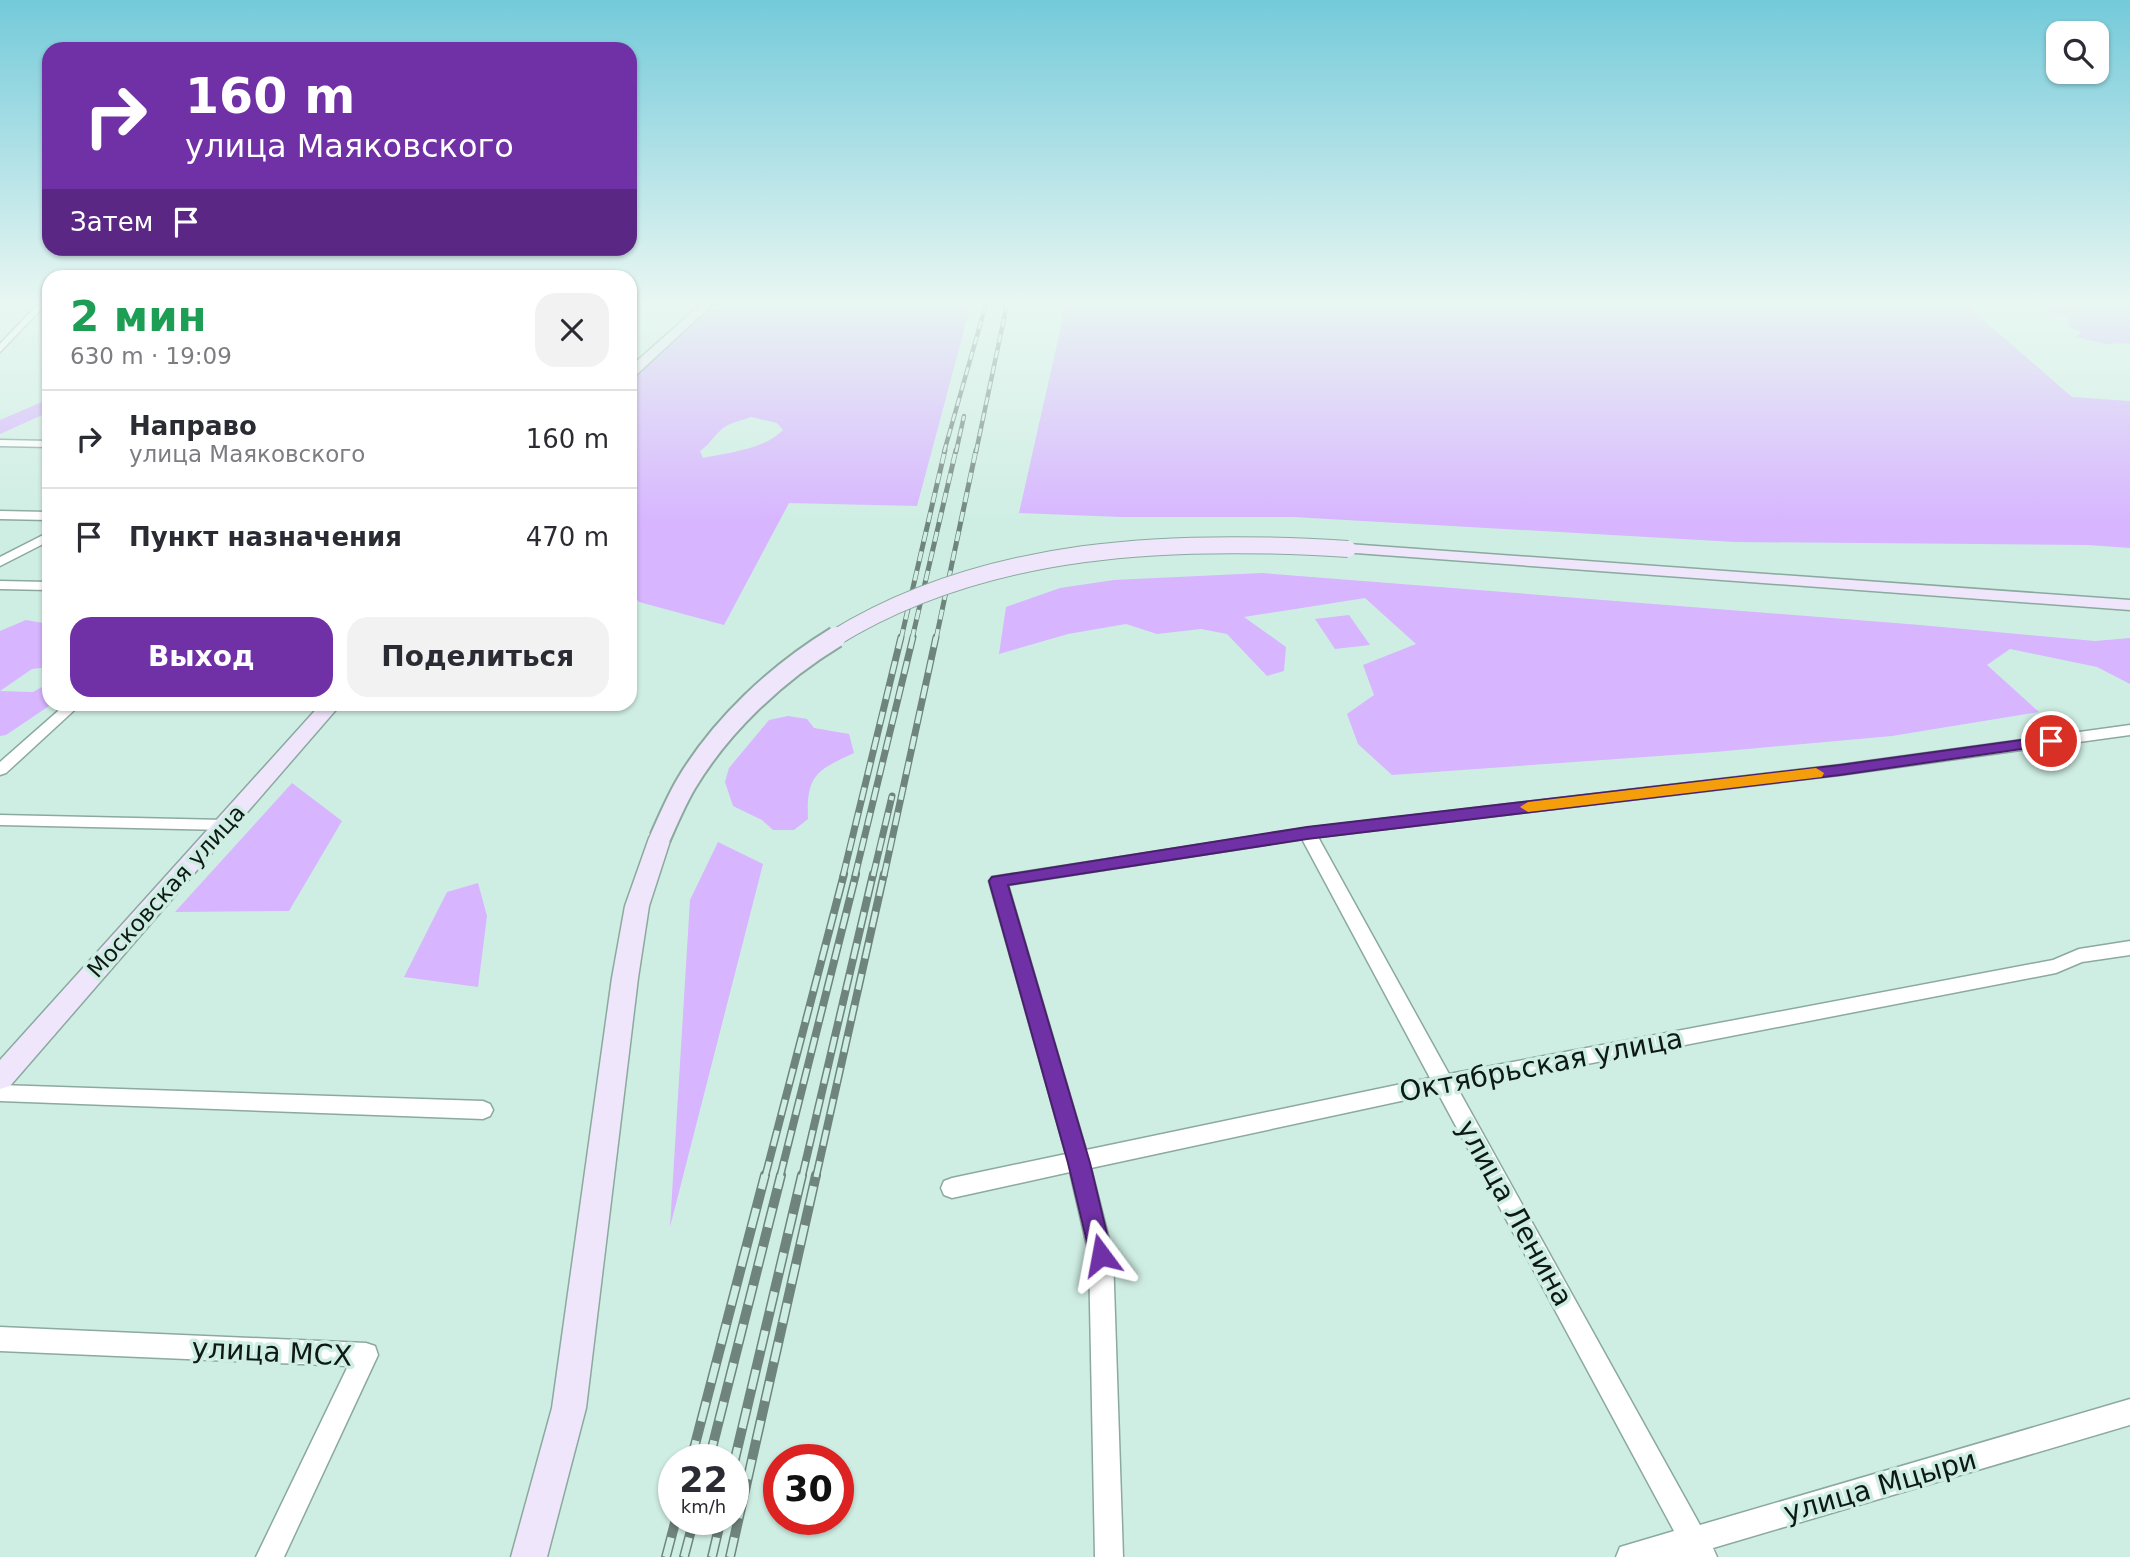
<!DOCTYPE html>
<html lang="ru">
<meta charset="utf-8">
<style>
body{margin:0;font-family:"DejaVu Sans",sans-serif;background:#f2f2f3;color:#2b2b33;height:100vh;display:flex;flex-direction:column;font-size:26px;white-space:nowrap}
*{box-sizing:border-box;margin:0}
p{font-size:23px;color:#7c7c81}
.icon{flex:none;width:38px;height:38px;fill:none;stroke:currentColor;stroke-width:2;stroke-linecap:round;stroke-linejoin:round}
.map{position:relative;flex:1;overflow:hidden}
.drawer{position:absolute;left:42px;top:270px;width:595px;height:441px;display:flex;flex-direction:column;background:#fff;border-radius:21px;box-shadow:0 2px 5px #0004}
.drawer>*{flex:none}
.top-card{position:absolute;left:42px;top:42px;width:595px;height:214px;border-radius:21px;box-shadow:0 2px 5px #0004;background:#7131a6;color:#fff;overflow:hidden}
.buttons{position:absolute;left:2046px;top:21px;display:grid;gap:14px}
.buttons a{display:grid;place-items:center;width:63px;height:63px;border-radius:14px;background:#fff;box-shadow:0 2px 5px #0004;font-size:35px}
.speed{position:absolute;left:658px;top:1444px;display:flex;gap:14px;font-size:35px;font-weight:700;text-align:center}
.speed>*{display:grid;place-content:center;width:91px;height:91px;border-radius:50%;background:#fff;box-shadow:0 2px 5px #0004;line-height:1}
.speed small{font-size:18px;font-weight:400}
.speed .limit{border:10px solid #d22;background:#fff;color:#111}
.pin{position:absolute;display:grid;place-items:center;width:60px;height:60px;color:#fff;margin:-30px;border:4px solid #fff;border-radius:50%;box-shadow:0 2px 7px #0007}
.me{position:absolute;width:77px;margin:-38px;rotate:347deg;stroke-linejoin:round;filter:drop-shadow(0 0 5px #0008)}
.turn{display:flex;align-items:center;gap:24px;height:147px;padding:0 28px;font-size:32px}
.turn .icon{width:91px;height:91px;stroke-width:2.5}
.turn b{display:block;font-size:49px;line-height:60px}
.then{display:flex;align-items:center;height:66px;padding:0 28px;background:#0003;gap:14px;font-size:26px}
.round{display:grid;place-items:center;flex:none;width:74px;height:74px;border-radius:21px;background:#f2f2f3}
.headline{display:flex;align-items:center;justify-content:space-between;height:119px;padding:0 28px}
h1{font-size:42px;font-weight:700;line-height:52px;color:#1e9e55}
.primary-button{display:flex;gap:14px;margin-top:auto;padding:14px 28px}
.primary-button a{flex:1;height:80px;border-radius:21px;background:#7131a6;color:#fff;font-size:28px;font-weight:700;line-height:80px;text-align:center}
.primary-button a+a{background:#f2f2f3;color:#2b2b33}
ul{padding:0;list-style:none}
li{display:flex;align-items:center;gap:21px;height:98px;padding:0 28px;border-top:2px solid #e1e1e2}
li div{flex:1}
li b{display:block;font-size:26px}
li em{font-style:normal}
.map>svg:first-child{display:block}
</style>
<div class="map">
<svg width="2130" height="1557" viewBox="0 0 2130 1557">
<rect width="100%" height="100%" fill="#cfeee3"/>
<path fill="#d7b5ff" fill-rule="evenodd" d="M713,304H971L917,506L789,503L724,625L639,602L630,590V381ZM751,417L777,423L783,430C765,449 728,453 703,458L700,451C709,445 712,438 720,431C727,423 741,421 751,417Z
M1066,304H1965L2072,397L2130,401V548L2088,545L1735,542L1293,517H1121L1019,513Z
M2027,304H2130V343L2106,344L2076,337L2081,332L2067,326L2070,318Z
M49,399V412L0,434V420Z
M1262,573L1920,625L2095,641L2130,638V684L2097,667L2010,649L1987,665L2039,712L1892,736L1715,752L1392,775L1358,744L1347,714L1374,695L1363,665L1416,644L1365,598L1244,617L1286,647L1284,671L1267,676L1227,634L1201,629L1157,634L1126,624L1068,634L999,654L1006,607L1060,588L1114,580Z
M1349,615L1370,645L1335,649L1315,619Z
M26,620L49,624V667L32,669L0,691V631Z
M49,683V704H52L6,735L0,736V691L33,692Z
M788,716L807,719L814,728L849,734L854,753C817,770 806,775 808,819L794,830H773L762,820L733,806L725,782L729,768L769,720Z
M292,783L342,821L289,911L175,912Z
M718,842L763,864L670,1227L690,900Z
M478,883L487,916L478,987L404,977L447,892Z"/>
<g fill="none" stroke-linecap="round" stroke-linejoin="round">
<defs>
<path id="street" d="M38,304H46L0,352V344Z
M0,440L49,441V447L0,446Z
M0,511L49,512V520L0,519Z
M49,532V541L0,566V557Z
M0,581L49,582V590L0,589Z
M66,704H81L6,773L0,775V762Z
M2130,725V735L1840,775L1318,837L1449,1074L2053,960L2079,949L2130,941V955L2082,962L2056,973L1458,1089L1700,1525L2130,1399V1425L1713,1548L1717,1557H1616L1620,1547L1674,1531L1438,1093L1091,1168L1113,1255L1123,1557H1095L1089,1255L1070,1172L952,1198L944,1195L941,1188L944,1181L952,1178L1066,1154L989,881L992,877L1307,828L1840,765ZM1302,839L1430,1078L1086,1150L1008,885Z
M0,815L225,820L233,825L225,830L0,825Z
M0,1085L483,1101L490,1104L493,1110L490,1116L483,1119L0,1101Z
M0,1327L366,1343L375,1346L378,1355L284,1557H256L348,1366L0,1351Z"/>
<path id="secondary" d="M701,304H713L634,377L630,378V367Z
M1348,544L2130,600V610L1342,552L1340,549L1342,546Z
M321,704H341L10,1086L0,1089V1060Z
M660,831L668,833L671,838L649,906L638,978L586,1408L547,1557H511L552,1408L612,978L625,906L649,838L652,833Z"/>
</defs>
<use href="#street" stroke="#8ba99f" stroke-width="3"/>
<use href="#secondary" stroke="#8ba99f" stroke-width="3"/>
<use href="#street" fill="#fff" fill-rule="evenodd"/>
<use href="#secondary" fill="#efe6fb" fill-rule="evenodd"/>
<defs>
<path id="rail-far4" d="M944,452L986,304
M956,452L964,416
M976,452L1007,304"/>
<path id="rail-far3" d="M901,639L945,450
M912,639L956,450
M936,639L976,450"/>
<path id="rail-far2" d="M843,876L901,637
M855,876L913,637
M873,876L892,796
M884,876L936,637"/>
<path id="rail-far1" d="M765,1177L844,874
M780,1177L856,874
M802,1177L873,874
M816,1177L884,874"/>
<path id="rail" d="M691,1460L765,1175
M709,1460L781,1175
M733,1467L802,1175
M666,1557L676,1519
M684,1557L694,1519
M712,1557L721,1519
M730,1557L816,1175"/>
</defs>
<use href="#rail-far4" stroke="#6f847d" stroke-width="4.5"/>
<use href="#rail-far3" stroke="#6f847d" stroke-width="5"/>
<use href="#rail-far2" stroke="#6f847d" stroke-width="7"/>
<use href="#rail-far1" stroke="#6f847d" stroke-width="8"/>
<use href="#rail" stroke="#6f847d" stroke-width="10"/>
<use href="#rail-far4" stroke="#cfeee3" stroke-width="2.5" stroke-dasharray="8" stroke-linecap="butt"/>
<use href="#rail-far3" stroke="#cfeee3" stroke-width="3.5" stroke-dasharray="10" stroke-linecap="butt"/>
<use href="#rail-far2" stroke="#cfeee3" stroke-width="4.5" stroke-dasharray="13" stroke-linecap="butt"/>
<use href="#rail-far1" stroke="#cfeee3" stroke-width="5" stroke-dasharray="16" stroke-linecap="butt"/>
<use href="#rail" stroke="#cfeee3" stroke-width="7" stroke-dasharray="20" stroke-linecap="butt"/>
<defs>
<path id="secondary-bridge-far1" d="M833,639C986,544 1174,538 1348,549"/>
<path id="secondary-bridge" d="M660,838C668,820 676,801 686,784C721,725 777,673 836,637"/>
</defs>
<use href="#secondary-bridge-far1" stroke="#8ba99f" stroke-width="18" stroke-linecap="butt"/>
<use href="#secondary-bridge" stroke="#8ba99f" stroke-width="24" stroke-linecap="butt"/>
<use href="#secondary-bridge-far1" stroke="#efe6fb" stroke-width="16"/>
<use href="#secondary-bridge" stroke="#efe6fb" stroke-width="20"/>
</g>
<linearGradient id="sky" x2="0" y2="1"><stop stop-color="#74cada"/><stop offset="0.58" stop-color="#e9f7f2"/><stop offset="1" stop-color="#e9f7f2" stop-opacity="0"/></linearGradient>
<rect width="2130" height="522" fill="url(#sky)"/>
<path fill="#7131a6" stroke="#49206c" stroke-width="2" d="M2051,736L2058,741L2056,744L1840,775L1307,839L1008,885L1090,1163L1112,1255L1109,1263L1101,1266L1092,1263L1068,1163L989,881L992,877L1307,827L1840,765Z"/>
<path fill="#f59e0b" d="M1816,768L1824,773L1822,777L1528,812L1520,807L1528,802Z"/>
<g text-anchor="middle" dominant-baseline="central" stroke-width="7" stroke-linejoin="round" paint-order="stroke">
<g font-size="23" fill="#0e1916" stroke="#cfeee3">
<text transform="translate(166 891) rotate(-48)">Московская улица</text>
</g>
<g font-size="28" fill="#0e1916" stroke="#cfeee3">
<text transform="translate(1541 1065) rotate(-11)">Октябрьская улица</text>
<text transform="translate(1515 1213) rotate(61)">улица Ленина</text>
<text transform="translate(272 1352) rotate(3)">улица МСХ</text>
<text transform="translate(1880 1486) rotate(-16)">улица Мцыри</text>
</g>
</g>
</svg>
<div class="buttons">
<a><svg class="icon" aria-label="search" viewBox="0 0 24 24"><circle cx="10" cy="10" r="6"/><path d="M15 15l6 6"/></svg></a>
</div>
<div class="speed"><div>22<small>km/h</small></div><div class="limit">30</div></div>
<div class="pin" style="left:2051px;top:741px;background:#d93025"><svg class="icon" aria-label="arrive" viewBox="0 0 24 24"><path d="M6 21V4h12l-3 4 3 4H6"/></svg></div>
<svg class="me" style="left:1101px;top:1255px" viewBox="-20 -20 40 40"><path d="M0-17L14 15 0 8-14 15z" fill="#7131a6" stroke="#fff" stroke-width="4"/></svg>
<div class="top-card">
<div class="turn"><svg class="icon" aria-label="right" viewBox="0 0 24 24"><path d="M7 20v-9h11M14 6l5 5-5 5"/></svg><div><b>160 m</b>улица Маяковского</div></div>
<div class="then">Затем<svg class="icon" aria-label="arrive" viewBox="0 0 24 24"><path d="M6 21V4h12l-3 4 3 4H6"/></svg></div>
</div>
<section class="drawer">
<div class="headline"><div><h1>2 мин</h1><p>630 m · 19:09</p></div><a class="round"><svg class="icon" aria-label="close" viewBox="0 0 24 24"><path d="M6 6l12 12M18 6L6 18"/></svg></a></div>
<ul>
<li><svg class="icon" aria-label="right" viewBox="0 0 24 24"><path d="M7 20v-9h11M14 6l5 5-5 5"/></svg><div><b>Направо</b><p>улица Маяковского</p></div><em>160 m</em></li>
<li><svg class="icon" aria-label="arrive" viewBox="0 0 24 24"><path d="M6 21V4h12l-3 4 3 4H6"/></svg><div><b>Пункт назначения</b></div><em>470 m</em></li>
</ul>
<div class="primary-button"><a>Выход</a><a>Поделиться</a></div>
</section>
</div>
